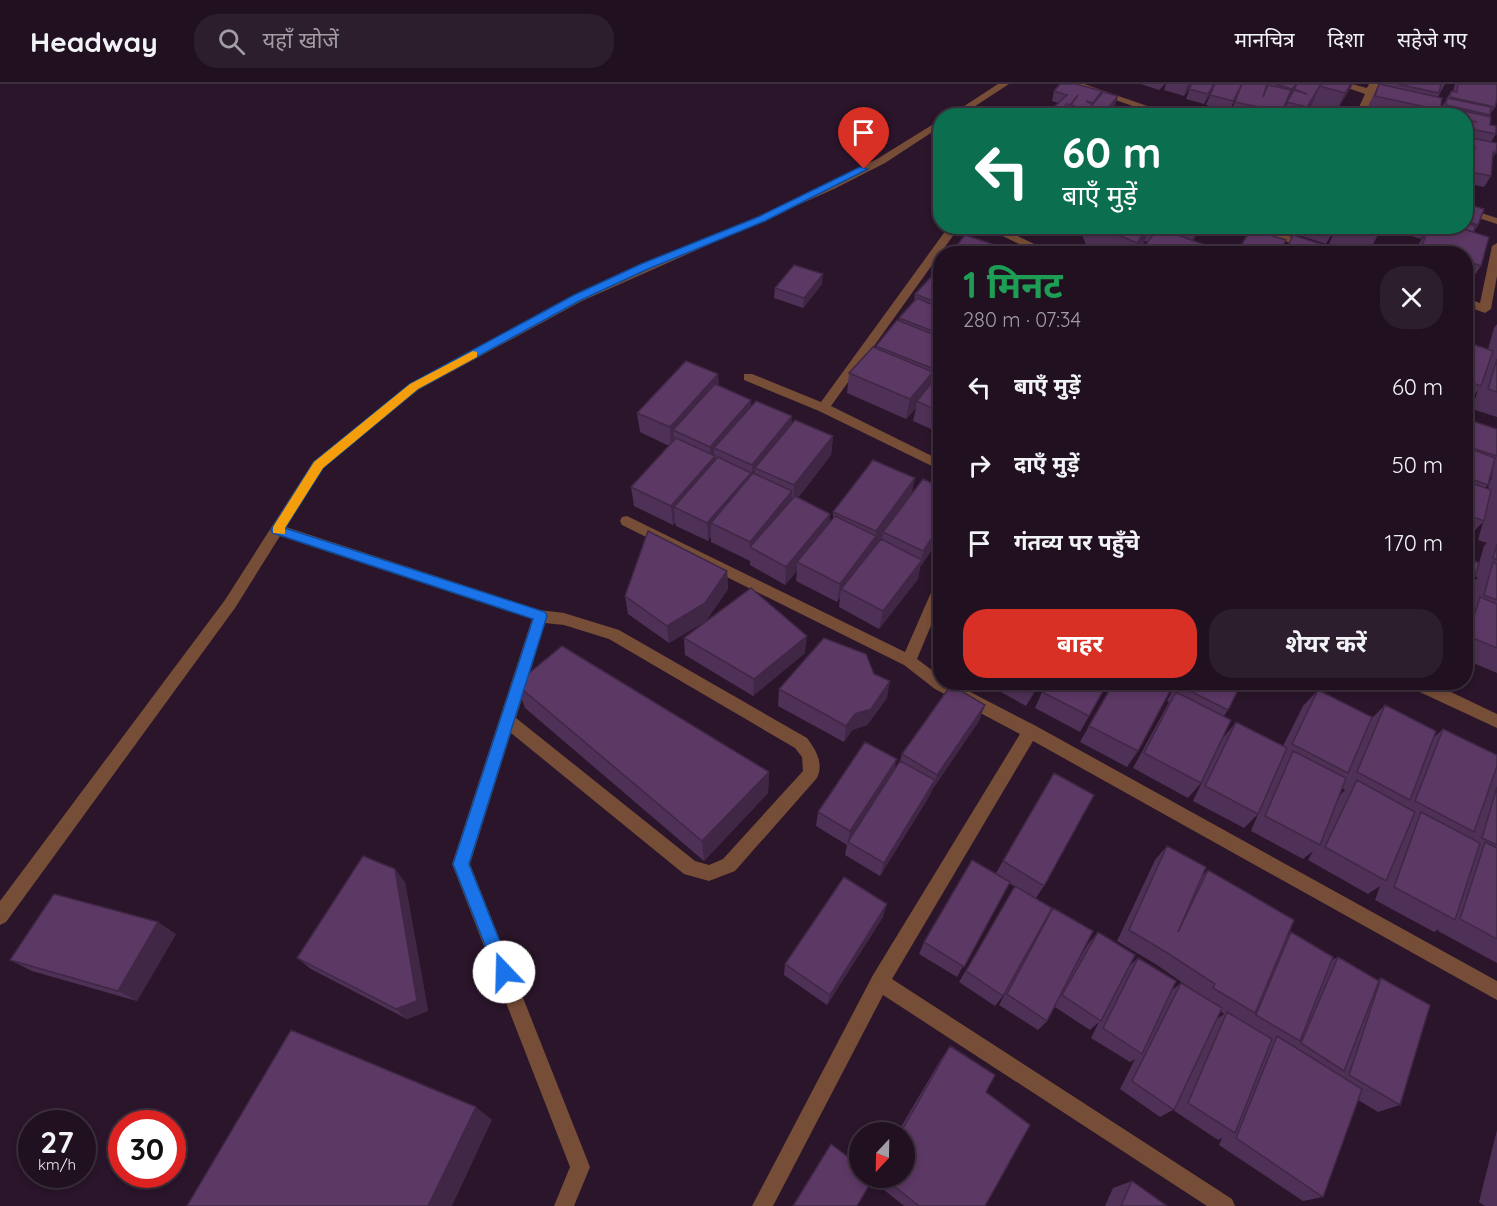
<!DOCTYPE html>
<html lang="hi">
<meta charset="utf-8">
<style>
body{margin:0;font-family:Quicksand,"Noto Sans Devanagari",sans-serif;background:#2d1e2d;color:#f1f3f6;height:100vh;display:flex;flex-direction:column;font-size:22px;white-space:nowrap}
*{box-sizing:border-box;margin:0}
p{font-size:20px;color:#a29da5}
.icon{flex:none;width:33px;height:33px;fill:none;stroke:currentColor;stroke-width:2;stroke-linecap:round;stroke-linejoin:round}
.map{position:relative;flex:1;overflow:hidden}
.side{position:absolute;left:933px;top:162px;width:540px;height:444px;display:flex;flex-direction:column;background:#201020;border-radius:24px;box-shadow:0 3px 9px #0003,0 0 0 2px #3d303e}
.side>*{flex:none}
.hud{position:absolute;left:933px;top:24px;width:540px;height:126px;border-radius:24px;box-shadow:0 3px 9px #0003,0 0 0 2px #3d303e;background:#0b6e4f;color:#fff;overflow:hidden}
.needle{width:39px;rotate:202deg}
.tools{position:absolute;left:849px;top:1038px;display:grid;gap:12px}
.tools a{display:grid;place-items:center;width:66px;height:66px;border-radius:50%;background:#201020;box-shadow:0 3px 9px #0003,0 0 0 2px #3d303e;font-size:30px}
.speed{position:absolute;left:18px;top:1026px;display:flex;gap:12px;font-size:30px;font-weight:700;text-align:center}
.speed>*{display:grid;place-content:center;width:78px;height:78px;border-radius:50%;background:#201020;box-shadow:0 3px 9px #0003,0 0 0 2px #3d303e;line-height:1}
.speed small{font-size:15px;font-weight:400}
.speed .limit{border:9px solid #d22;background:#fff;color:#111}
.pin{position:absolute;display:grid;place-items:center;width:51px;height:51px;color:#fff;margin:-62px -26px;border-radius:50% 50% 50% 0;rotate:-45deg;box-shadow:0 0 6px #0007}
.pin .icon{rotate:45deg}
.me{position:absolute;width:66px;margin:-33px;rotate:339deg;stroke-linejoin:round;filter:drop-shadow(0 0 4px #0008)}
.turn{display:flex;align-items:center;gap:21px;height:126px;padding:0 30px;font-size:27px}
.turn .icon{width:78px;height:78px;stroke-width:2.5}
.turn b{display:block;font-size:42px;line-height:51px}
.round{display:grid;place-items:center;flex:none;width:63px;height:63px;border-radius:24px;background:#2d1e2d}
.overview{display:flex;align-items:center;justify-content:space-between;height:102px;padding:0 30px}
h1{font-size:36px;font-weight:700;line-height:45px;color:#1e9e55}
.action{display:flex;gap:12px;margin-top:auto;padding:12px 30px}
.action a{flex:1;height:69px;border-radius:24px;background:#d93025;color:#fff;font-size:24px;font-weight:700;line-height:69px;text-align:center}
.action a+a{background:#2d1e2d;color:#f1f3f6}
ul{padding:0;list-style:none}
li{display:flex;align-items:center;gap:18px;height:78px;padding:0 30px}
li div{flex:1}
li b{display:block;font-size:22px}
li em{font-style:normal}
header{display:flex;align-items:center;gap:36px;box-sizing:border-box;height:84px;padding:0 30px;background:#201020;border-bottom:2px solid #3d303e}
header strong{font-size:28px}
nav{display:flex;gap:33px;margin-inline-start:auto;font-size:21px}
.search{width:420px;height:54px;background:#2d1e2d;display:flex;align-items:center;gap:15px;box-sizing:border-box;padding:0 21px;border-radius:24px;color:#a29da5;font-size:22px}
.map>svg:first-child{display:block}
</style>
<header>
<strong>Headway</strong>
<div class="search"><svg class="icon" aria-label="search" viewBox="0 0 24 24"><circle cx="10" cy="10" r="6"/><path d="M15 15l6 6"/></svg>यहाँ खोजें</div>
<nav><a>मानचित्र</a><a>दिशा</a><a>सहेजे गए</a></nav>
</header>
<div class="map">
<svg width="1497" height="1122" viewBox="0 0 1497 1122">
<rect width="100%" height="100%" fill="#2a152a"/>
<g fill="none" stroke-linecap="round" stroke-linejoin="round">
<path fill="#764d37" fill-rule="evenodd" d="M998,0H1009L960,32H949Z
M1070,0H1084L1176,32H1161Z
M1336,0H1352L1367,4L1369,0H1379L1365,32H1355L1365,10Z
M940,36V43L885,79L834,105L582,217L418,306L323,384L286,443L540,526L564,529L619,546L807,654C816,666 824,679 817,694L735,787L709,797L684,790L511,649L470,780L590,1083L574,1122H554L570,1083L452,780L532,535L280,452L235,524L6,838L0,841V817L225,516L313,378L410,300L574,211L640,181L758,133L826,101L877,75ZM545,539L564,541L609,555L795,664L802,673L803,687L723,775L709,781L695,777L516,634Z
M1466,124L1497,134V140L1466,130Z
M949,142H960L831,322L940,376V386L819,327L744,296V290H752L821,318Z
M982,142H997L1055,170H1040Z
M1248,142H1264L1334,170H1317Z
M1497,159V192L1491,225L1485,229L1466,222V214L1480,219L1492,162Z
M627,432L905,568L933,504L935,500L940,498V520L917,575L940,592V598H951L1036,642L1497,897V916L1033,657L892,895L1232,1115L1235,1122H1207L883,911L773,1122H752L873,891L1020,650L935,605L904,581L622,441L620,437L622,433Z
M1407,598H1430L1497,630V644L1409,603Z"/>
</g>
<path fill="#4f3056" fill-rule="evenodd" d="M1141,0H1165L1159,6Z
M1166,0H1353L1335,29L1311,22L1313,18L1304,32H1295L1283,28L1293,7L1287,15L1281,32H1248L1231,28L1238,10L1229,27L1206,21L1212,7L1204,20L1186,15L1191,2L1184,12L1164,6Z
M1379,0L1383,1V0H1445L1438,13L1440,25L1441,22L1442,23L1451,7H1453L1455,0H1497L1495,23L1489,32L1490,41L1496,50L1491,58L1496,69L1492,74L1491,92L1484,103L1466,99V32H1365L1369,20Z
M1054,7H1102L1101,10L1115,22L1107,32H1052L1053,24L1059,19L1052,17Z
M1466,120L1478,141L1474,148L1481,182L1467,202L1466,201V170H1414L1416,164L1429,144L1432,145L1433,144L1429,143L1430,142H1466Z
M1079,142H1177L1172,149L1174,150L1176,146L1201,142L1193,157L1148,158L1145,157L1147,152L1144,159L1136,170H1108L1086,161Z
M1291,142H1336L1326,160L1289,148Z
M1337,142H1429L1421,155L1382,143L1368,170H1360L1329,160Z
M940,184V349L913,337L916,324L906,335L847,309L849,289L875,264L876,262L899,237V234L914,217L915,210L935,193V191Z
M822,200L803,224L774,214L775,204Z
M1497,240V333L1472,325L1478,306L1466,322V258L1488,265L1494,244Z
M718,290L719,302L751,316V322L792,339L833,352L831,371L798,414L830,430L829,439L833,435V428L940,403V454L920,483L918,495L879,545L839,523L840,514L837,518L796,497L797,487L785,501L750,481V477L711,458V453L708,457L676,442L675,438L673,441L634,422L631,403L669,362L640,348L637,329Z
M1466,335L1497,345V589L1466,576V514L1469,516L1475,496L1478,494L1475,492L1469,510L1466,513V473L1479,479L1484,462L1487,459L1478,456L1483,438L1466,455ZM1494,383L1491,395H1492L1490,397L1488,405L1485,404L1488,401Z
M727,487L728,505L706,537L669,559L628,530L625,512Z
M684,554L805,569L753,612L685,571Z
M940,557V581L934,577L938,560Z
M874,590L887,614L867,641L852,646L844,658L778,622L779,605Z
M983,598H1041L1026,622Z
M1108,598L1080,648L1035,624L1042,608Z
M1114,598H1170L1138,667L1127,683L1080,658Z
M1177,598H1242L1228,626L1224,632L1201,699L1188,714L1133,684L1169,618L1167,617Z
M516,600L769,688L768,709L704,777L525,624Z
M1318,606L1371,635L1385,621L1434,653L1443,645L1497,671V879L1438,847L1439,845L1434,848L1375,816L1380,802L1368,810L1308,776L1313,767L1303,775L1251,747L1258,730L1244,744L1193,717L1223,654L1236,638L1283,662L1303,622ZM1342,704L1345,706L1340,711L1336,718Z
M979,637L932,706L930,711L880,792L845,771L847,761L816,742L818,728L894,686L900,677L902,670Z
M1054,689L1044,802L1036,814L1046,834L1053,824L1077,879L1088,860L1098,848L1130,881L1138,874L1171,907L1181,899L1200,911L1157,881L1117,857L1155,776L1167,762L1203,791L1208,786L1288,851L1291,848L1332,876L1338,873L1377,896L1381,894L1400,1021L1378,1028L1358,1016L1323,1113L1303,1117L1219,1061L1222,1054L1218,1056L1173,1026L1160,1033L1120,1005L1135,975L1130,978L1091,954L1099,938L1090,946L1055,923L1047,937L1038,946L999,921L1023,876L1003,912L995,922L959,898L1015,803L1009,799L957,893L919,870L924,858L996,789ZM1220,927L1224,930L1217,935Z
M405,798L428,927L407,935L311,885L297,874Z
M883,833L827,921L784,891L785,880Z
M176,850L137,917L32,887L10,876Z
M950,962L986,1008L985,1122H904L872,1096L860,1094H904V1048H898L941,975Z
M1497,1046V1122H1485L1479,1118Z
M1132,1097L1167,1122H1105L1113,1104Z"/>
<path fill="#402746" d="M1189,0H1193L1184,12L1187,2Z
M1214,0H1215L1214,4L1204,20L1208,10Z
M1296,0H1298L1288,15L1292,5Z
M1351,0H1353L1335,29L1345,9Z
M1317,8L1313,18L1303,32L1307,23Z
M1118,12L1115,22L1107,32H1102Z
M1148,142H1153L1148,147L1144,159L1136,170H1134L1137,159Z
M1174,142H1177L1163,163L1167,153Z
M1199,142H1201L1190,162L1194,152Z
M823,190L822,200L803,224L804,214Z
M940,277V290L935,288L933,301L930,305L934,285Z
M933,288L929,307L917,317L916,324L906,335L910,315Z
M718,290L719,310L673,346L674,360L671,363L670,343Z
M751,316V336L714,364V373L715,372L716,391L674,423L675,438L673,441L671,422L710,377V363Z
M792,332L791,352L755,384V396L752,400V381Z
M833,352L831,371L793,420L794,401Z
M751,389V408L711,439V453L708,457L707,439Z
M915,394L911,413L883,448L882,454L874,465L841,505L840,514L837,518L840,500L876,453V447Z
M792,407L791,426L750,463V477V458Z
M830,430L828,449L797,478V487L785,501L786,483Z
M940,442V454L920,483L918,495L879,545L883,527L921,478L923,467Z
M727,487L728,505L706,537L669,559L667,542Z
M807,552L805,569L753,612L754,595Z
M890,597L887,614L867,641L852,646L844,658L846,642L855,630Z
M1039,598H1041L1026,622L1034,606Z
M985,621L979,637L932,706L930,711L880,792L884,779L935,697L937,691Z
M897,675L893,691L848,758L850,747Z
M769,688L768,709L704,777L702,757Z
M395,785L405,798L428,927L407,935L396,925Z
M887,820L883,833L827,921L830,911Z
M158,838L176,850L137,917L118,907Z
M476,1023L492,1036L452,1122H428Z"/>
<path fill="#5c3864" stroke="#402746" stroke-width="1.5" d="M1060,0H1076L1102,7L1093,19L1086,17L1092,20L1087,26L1071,21L1078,11L1070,21L1067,20L1062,27L1053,24L1067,11L1054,7Z
M1192,0H1214L1208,10L1189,5Z
M1215,0H1242L1233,17L1210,11Z
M1242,0H1267L1263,13L1268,1L1291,6L1281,30L1258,25L1259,23L1235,18Z
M1275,0H1296L1292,5Z
M1297,0H1321L1307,23L1287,18L1294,6L1307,10L1294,5Z
M1321,0H1351L1345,9L1320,2Z
M1379,0L1442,14L1440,26L1375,12Z
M1397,0H1441L1439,9Z
M1458,0H1497V15L1495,23L1450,13L1451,7L1457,8Z
M1103,8L1118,12L1103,31L1088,26Z
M1447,14L1491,23L1490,31L1446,21Z
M1067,20L1106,32H1070L1073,29L1062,25Z
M1441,22L1491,33L1490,41L1496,42V50L1466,44V36L1477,38L1466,36V32H1449L1440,29Z
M1370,23L1409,31L1408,32H1368Z
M1466,53L1497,59L1496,69L1493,68L1491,92L1466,87V63L1476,64L1466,62Z
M1466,120L1484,125L1478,141L1466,137Z
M1466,139L1475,142L1474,148L1453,142H1466Z
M1097,142H1148L1137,159Z
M1151,142H1174L1170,148L1158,144L1155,149L1148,147Z
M1178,142H1199L1194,152L1176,146Z
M1349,142H1382L1378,151Z
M1437,142H1444L1441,147L1436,146Z
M1445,142H1453L1489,153L1481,182L1466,177V170H1440L1421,164L1429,144L1443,148Z
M1158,144L1230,170H1139Z
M1251,145L1286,156L1279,170H1236Z
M965,151L1016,168L1015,170H953L951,169Z
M1293,151L1330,163L1327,170H1284Z
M1332,164L1350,170H1329Z
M794,181L823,190L804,214L775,204Z
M940,184V193L935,191Z
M932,192L940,195V220L915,210Z
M917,214L940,224V250L899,234Z
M1466,220L1475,223L1466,247Z
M897,236L940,253V277L934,285L876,262Z
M1466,258L1493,267L1481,302L1466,297Z
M873,263L933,288L910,315L849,289Z
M1497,275V308L1488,305Z
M686,277L718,290L670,343L637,329Z
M940,282V290L935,288Z
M937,292L940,294V328L917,317Z
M715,300L751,316L710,363L673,346Z
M756,317L792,332L752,381L714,364Z
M1466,335L1497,345V372L1466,362Z
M795,336L833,352L794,401L755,384Z
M676,354L715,372L671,422L631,403Z
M1466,363L1495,374L1488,401L1466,393Z
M718,373L751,389L707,439L674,423Z
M873,376L915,394L876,447L833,428Z
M753,389L792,407L750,458L711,439Z
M923,395L940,403V442L923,467L883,448Z
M1466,397L1491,406L1484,437L1466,430Z
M795,412L830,430L786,483L750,463Z
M835,432L876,452L840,500L797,478Z
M648,447L727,487L705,519L667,542L625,512Z
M881,455L922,476L883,527L841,505Z
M1497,460V476L1493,474Z
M1466,473L1479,479L1469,510L1466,509Z
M1493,478L1497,480V516L1484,511Z
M751,504L807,552L754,595L684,554Z
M1480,513L1497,520V564L1468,552Z
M1466,514L1472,517L1466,534Z
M824,554L866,570L874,590L890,597L871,625L855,630L846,642L779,605Z
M562,562L769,688L702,757L516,600Z
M1020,598H1039L1034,606Z
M1048,598H1108L1089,632L1042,608Z
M1114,598H1158L1171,605L1138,667L1089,642Z
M1179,598H1242L1228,626L1178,601Z
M951,601L985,621L937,691L902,670Z
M1318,606L1372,633L1348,689L1292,660Z
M1176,608L1231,636L1201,699L1144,669Z
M1385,621L1436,647L1410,716L1357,688Z
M1236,638L1287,664L1258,730L1205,702Z
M1443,645L1497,671V682L1474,748L1415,717Z
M865,658L897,675L850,747L818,728Z
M1293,667L1346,694L1320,761L1265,732Z
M900,677L935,696L884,779L848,758Z
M1054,689L1094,711L1044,802L1003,777Z
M1357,696L1415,728L1386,797L1325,763Z
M1497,703V761L1482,754Z
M1421,728L1480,759L1455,836L1394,803Z
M1485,758L1497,764V855L1460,835Z
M1167,762L1206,783L1178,848L1208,786L1294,836L1255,929L1213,904L1215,900L1169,870L1129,846Z
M363,772L395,785L417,917L396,925L297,874Z
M972,776L1010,798L964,883L924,858Z
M844,793L887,820L830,911L785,880Z
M1015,802L1052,824L1003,912L966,887Z
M54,810L158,838L118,907L10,876Z
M1053,824L1093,847L1047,937L1007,910Z
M1098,848L1135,871L1101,937L1062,911Z
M1291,848L1333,873L1300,957L1256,931Z
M1338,873L1379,897L1344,987L1301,959Z
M1138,874L1176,897L1142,970L1103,944Z
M1381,894L1430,921L1400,1021L1349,991Z
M1181,899L1222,924L1174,1026L1132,997Z
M1227,928L1272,955L1235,1049L1188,1019Z
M291,946L476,1023L428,1122H187Z
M1277,952L1362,1005L1323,1113L1236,1054Z
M950,962L995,991L986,1008L1030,1041L985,1122H919L884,1094H904V1048H901Z
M831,1060L860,1082V1094H873L857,1122H793Z
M1132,1097L1167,1122H1121Z"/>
<path fill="#1a73e8" stroke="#114b97" stroke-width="1.5" d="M860,83L868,85L765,137L648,185L581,216L418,305L323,384L285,444L545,528L547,532L469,780L512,888L510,894L504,896L498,894L453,780L533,535L273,449L271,446L314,378L410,300L574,211L641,180L758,133Z"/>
<path fill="#f59e0b" d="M473,267L477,268V273L418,305L323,384L285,444V450L273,449V443L314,378L410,300Z"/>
</svg>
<div class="tools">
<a><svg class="needle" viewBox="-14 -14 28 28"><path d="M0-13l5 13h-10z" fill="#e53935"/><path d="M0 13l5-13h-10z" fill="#a29da5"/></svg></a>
</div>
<div class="speed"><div>27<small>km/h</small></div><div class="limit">30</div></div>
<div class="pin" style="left:864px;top:85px;background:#d93025"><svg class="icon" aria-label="arrive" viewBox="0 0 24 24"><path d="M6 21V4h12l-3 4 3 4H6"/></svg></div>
<svg class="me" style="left:504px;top:888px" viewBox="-20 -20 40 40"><circle r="19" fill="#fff"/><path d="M0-13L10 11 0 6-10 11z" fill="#1a73e8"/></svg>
<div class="hud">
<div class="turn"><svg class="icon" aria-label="left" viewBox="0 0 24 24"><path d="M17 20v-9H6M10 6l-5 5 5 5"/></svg><div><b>60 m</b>बाएँ मुड़ें</div></div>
</div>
<section class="side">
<div class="overview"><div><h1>1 मिनट</h1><p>280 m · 07:34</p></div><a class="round"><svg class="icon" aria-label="close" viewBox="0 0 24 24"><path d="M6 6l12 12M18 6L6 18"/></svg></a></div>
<ul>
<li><svg class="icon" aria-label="left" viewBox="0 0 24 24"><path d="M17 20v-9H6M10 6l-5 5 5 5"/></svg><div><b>बाएँ मुड़ें</b></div><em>60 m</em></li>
<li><svg class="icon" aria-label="right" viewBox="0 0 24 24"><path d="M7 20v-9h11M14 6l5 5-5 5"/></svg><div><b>दाएँ मुड़ें</b></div><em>50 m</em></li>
<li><svg class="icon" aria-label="arrive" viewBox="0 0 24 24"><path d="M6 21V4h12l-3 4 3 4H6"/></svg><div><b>गंतव्य पर पहुँचे</b></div><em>170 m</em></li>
</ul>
<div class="action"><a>बाहर</a><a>शेयर करें</a></div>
</section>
</div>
